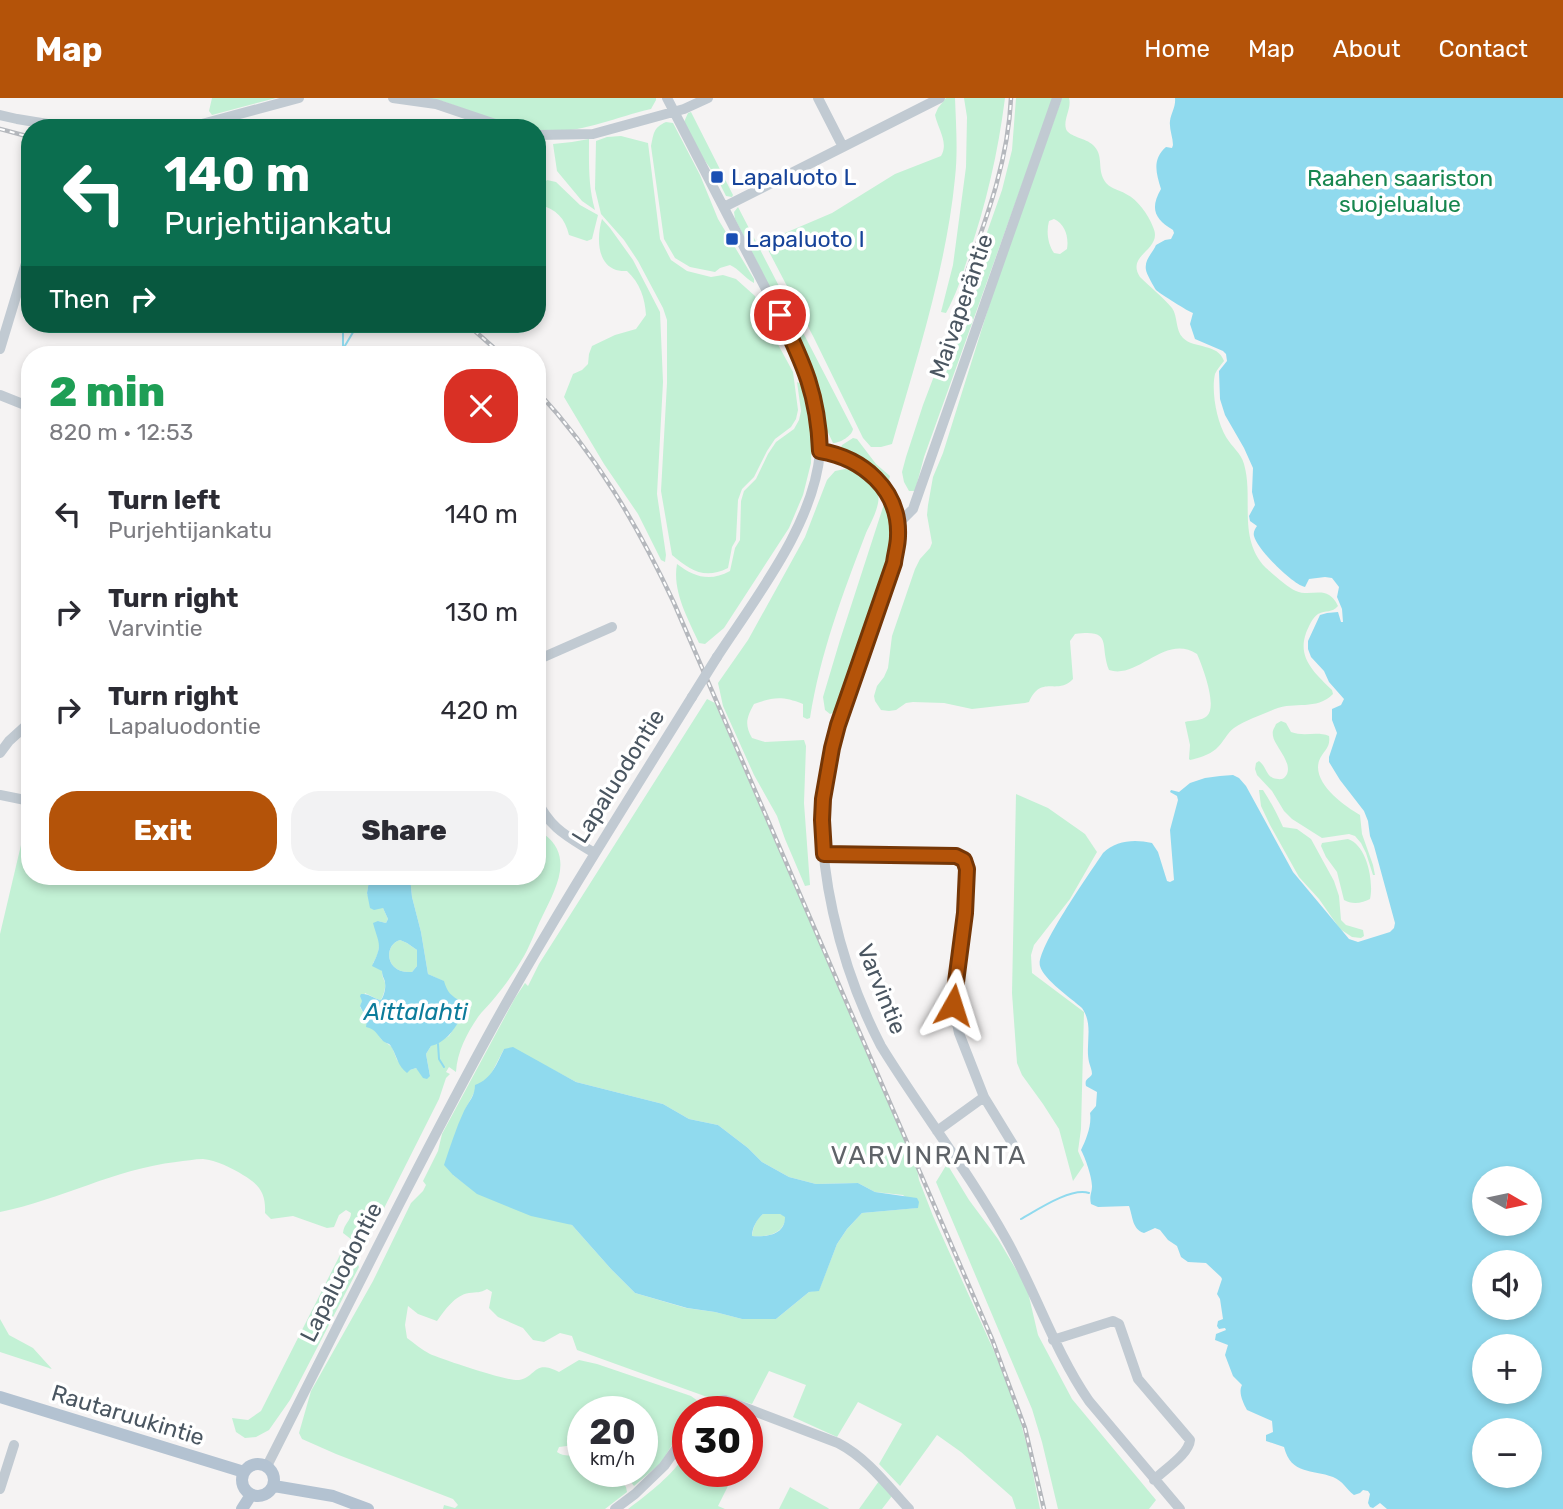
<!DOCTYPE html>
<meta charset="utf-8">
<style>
body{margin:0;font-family:Rubik,sans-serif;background:#f2f2f3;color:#2b2b33;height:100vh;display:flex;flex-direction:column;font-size:26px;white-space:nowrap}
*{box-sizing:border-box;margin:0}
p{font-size:23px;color:#7c7c81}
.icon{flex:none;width:38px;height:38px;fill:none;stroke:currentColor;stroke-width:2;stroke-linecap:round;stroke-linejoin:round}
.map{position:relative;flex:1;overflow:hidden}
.panel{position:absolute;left:21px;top:248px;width:525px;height:539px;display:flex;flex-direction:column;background:#fff;border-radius:28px;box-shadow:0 4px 10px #0003}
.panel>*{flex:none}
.guide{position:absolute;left:21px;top:21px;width:525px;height:214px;border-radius:28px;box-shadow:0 4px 10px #0003;background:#0b6e4f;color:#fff;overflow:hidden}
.needle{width:46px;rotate:99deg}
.fabs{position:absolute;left:1472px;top:1068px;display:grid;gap:14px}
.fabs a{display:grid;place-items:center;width:70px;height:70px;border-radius:50%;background:#fff;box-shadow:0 4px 10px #0003;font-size:35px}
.speed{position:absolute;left:567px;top:1298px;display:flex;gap:14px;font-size:35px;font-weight:700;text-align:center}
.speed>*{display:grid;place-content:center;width:91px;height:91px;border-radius:50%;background:#fff;box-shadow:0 4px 10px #0003;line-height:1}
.speed small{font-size:18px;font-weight:400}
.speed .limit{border:10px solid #d22;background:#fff;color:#111}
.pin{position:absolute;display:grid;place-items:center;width:60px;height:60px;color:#fff;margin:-30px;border:4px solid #fff;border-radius:50%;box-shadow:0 2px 7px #0007}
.me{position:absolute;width:77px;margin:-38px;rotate:6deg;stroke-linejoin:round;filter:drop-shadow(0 0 5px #0008)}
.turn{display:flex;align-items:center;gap:24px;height:147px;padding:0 28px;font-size:32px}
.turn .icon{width:91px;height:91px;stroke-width:2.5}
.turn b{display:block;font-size:49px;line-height:60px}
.then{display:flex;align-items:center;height:66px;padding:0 28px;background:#0003;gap:14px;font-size:26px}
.round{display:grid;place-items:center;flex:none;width:74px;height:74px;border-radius:28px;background:#f2f2f3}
.headline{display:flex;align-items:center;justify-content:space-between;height:119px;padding:0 28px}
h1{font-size:42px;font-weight:800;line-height:52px;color:#1e9e55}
.cta{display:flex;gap:14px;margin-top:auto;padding:14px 28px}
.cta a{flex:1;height:80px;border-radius:28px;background:#b45309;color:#fff;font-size:28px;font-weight:800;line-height:80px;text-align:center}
.cta a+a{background:#f2f2f3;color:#2b2b33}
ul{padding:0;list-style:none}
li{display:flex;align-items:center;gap:21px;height:98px;padding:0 28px}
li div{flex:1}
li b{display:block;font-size:26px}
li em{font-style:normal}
header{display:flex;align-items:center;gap:42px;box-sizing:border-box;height:98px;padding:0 35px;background:#b45309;color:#fff}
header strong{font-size:33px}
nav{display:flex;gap:38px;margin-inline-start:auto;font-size:24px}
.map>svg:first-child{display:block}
</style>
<header>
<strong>Map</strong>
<nav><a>Home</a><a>Map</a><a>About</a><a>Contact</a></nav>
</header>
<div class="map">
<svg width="1563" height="1411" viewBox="0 0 1563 1411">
<rect width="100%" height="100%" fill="#f5f3f3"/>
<path fill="#c3f1d5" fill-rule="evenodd" d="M212,0H276L212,17L209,13Z
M427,0H656V2L651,11C612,20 579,37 537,33V30H516L445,4Z
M946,0H955C956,27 958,54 955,80C946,171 917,259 892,346L881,349H871L863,340L814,240L764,144L832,115L895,76L941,58C949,45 938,31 935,17L938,10Z
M964,0H1005C998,55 986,107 968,159C962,178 956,197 946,215L941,214L953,167L966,69L967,19Z
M1016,0H1053L924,359L915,393H909L904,384L902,374L906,359L923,307L967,191L1002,92L1012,52Z
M1062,0H1069C1072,10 1063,21 1066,31C1069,39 1086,40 1093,47C1104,57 1097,70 1104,82C1109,91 1118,91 1126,96C1138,102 1148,116 1153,129C1164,152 1125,156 1140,179C1150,189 1163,199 1172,210C1178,218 1175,232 1183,240C1194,251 1218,245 1224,263C1221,267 1217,271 1215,276C1211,294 1217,324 1226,339C1232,349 1241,355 1244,366C1254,401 1237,440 1266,470C1273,476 1288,490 1296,493C1312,500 1327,485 1338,508C1332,515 1326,512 1318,516C1312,520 1309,528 1306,535C1297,560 1315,575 1332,592L1333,596C1316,613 1295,603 1275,611C1262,617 1246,622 1234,630C1227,635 1223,645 1216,651C1209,657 1199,660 1190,662L1189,661L1190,647L1185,624C1192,622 1202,623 1207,618C1218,608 1202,567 1197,556C1165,535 1138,582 1109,572C1099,547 1114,531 1075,536L1070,543L1073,581C1058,598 1041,576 1029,604L1025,605L972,611L944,605L913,604L906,605L896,612L889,613L881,612L875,603L874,598L877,588L884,579L888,570L892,538L915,471L920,461L930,450L932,445L927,417L928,407L933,379L943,355L999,176ZM1054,121C1065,126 1069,139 1067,151L1060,156L1054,155C1048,146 1046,134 1049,123Z
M691,14L733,97L732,99L726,98L717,80L703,60L684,24L688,15Z
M666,24L673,25L700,77L718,121L754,181V185C745,180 739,171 730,167L720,170L715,174L690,169L675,160L664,141L651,48C654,35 653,30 666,24Z
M621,38L648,45L660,141L671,162L687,173L711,179L723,177L736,181L755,198L762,217L793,274L798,312L796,321L791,329L775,341L767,353L754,379L742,391L738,402L736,442L732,449L728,470C704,482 690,472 672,457L661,393L667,285V222L663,210L638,163L624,142L601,116L595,91L596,43L607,39Z
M589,41C589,65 588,88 595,112L582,103L557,73L553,46L572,44Z
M547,82L556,84L580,107L598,117L592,141L587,143L569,137C565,120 556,111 540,107L537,93Z
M738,109L853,331C852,338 840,345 833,345L824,326L820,296L810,268L735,121L734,114Z
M602,121L610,130L633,162L660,214L663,284L657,396L666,457L665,464L661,462L638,416L604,366L564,299L573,276L582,272L588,266L589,256L592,248L615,237L636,231L646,217C645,200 640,185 627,173C624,173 619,173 616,172C596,165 597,137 602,121Z
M797,284L803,287L812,325L811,365L803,397L789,430L724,530L705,546L699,545C688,521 672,493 677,466C694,479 710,484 730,473L735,450L740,442L741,403L744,393L756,381L768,356L776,344L794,331L799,322L801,313Z
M853,340L857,341L876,366L890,378L888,386L862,363L841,349L842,347Z
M845,371C846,371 855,372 856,372C863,376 876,386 878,395C881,407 871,424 866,435C843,495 820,556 810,620L807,621L803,619V606C782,598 774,599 754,606C747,619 744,626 752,640L765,644L804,642L806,648L804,705L810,787L805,788L785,741L777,718L754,677L723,608L718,585L748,542L805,439L827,382L835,373Z
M885,403C892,420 893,434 891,452L842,602L835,614L830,616L825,612L823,599L840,542Z
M707,601L715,605L917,1070L919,1082L933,1118L1012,1293L1029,1355L1040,1411H1016L1012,1399L961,1354L937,1337L900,1388L879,1366L902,1326L858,1304L837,1339L793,1319L806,1287L769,1273L752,1306L728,1299L710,1300L577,1252L572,1238L560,1235L544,1244L533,1242L523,1230L498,1219L489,1210L492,1194L487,1191C480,1195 477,1194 469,1195C455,1197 445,1212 437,1223L418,1216L408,1208L405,1227L407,1240C414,1245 422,1252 430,1256C441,1261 509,1284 519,1282C537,1279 533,1261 559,1274L579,1262L597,1266L691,1298L702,1306L697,1314H688V1326L676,1340L661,1365L634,1388L623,1374H642V1314H583V1346L559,1349L557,1354C566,1360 573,1357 583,1355V1374H613L626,1389L627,1394L605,1411H443L444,1407L455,1410L458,1407L453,1401L336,1356L302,1341L299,1335L311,1293L373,1183L411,1105L423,1093L426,1087L423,1083L438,1053L442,1036L515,900L525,885L528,888L539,866ZM504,951L546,968L576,984L663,1006L689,1021L718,1027L748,1050L762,1064L789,1079L816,1086L858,1085L875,1094L903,1097L917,1110L862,1115L847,1131L837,1146L819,1192L809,1194L776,1221H742L715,1214L686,1210L635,1195L611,1171L572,1127L465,1086L453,1077L466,1010L475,993L490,978Z
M1281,623L1286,625L1291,634C1304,639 1317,633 1329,638C1331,650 1323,653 1319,663C1312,685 1344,708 1360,717L1362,736L1373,767L1375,777H1373L1366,755L1361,745L1355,738L1349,736L1322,740L1292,721L1284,713L1272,693L1257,677L1255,671L1256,665L1259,663C1266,668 1266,677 1273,680C1277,681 1281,682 1284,680C1297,668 1274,648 1273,638C1272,632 1274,631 1276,626Z
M1259,692H1263C1271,704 1277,716 1283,729L1297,731L1311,741L1334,783L1339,798L1341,822L1346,827L1363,832L1364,838L1361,840L1352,839L1340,831L1319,801L1299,779L1270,727L1261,708Z
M1016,696L1048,710L1085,736L1097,754L1070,801L1034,847L1031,857L1032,875L1084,914L1081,1031L1078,1053L1084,1067L1073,1083L1059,1031L1043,1006L1022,977L1017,965L1012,895Z
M544,736C575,759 555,792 542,819C535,833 530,849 521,863C513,876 503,890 492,903C488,908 482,913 478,919C467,935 457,954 456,974L449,969L446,974L450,976L446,980L439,1001L366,1146L356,1145L343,1135C344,1125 351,1123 351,1115L346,1112L339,1117L334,1129L327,1130L293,1118L271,1121L265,1115C266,1096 260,1087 243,1077C232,1070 216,1062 203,1061C195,1061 185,1063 176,1064C115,1071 60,1102 0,1114V836L21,747L30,745V779H367L369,782L367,796L377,810H383L388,821L386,825L378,823C379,839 382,852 373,865L382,873C382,879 384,881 385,885C386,890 383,898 381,902L377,901L365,895L360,909L372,930L378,935L381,941L392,949L397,962L410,972L416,970L421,975L430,978L426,956L431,948L449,938L461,919L452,899L446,892L443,883L428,876L421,834L412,799L410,779H537V737Z
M1348,741C1367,747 1374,784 1370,801C1363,805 1352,807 1344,802L1337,774L1326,759L1321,748L1322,745Z
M400,842L407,845L417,852V868L412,874C385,876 383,847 400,842Z
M947,1066L969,1102L998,1141L1027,1190L1038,1237L1072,1301L1156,1402L1149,1411H1058L1042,1344L1032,1311L936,1084Z
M763,1116H780L786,1118C784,1137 767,1139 752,1138C753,1130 756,1121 763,1116Z
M343,1151L355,1159L359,1169L290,1302L269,1332L256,1339L245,1340L236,1334L232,1320L248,1322L261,1313Z
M0,1221L9,1237L33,1250L52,1271L0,1254Z
M688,1354V1374H735L718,1408L725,1411H628C653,1392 669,1380 688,1354Z
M879,1383L892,1398L882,1411H859Z
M790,1389L828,1410L829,1411H779Z"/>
<path fill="#90daee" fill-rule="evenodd" d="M1175,0H1563V1411H1387L1380,1405L1373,1410L1370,1409L1368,1405L1370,1396L1368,1393L1363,1392L1360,1395L1354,1397C1346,1391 1343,1383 1333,1379C1312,1371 1291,1377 1284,1349L1266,1343V1337L1273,1334L1272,1323L1247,1312C1243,1305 1238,1294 1242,1287L1233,1278L1225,1257L1228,1247L1215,1242L1216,1236L1226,1232L1225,1230L1219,1231L1217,1228L1218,1223L1223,1221L1220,1201L1217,1196L1222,1181L1221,1179L1206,1165L1188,1164L1181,1159L1177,1148L1168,1142L1160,1132L1155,1130L1144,1135C1132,1131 1133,1119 1129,1108L1098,1109L1091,1106C1089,1097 1092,1095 1092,1088C1092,1079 1085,1059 1081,1052C1086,1042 1092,1027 1090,1015L1096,1008L1097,994L1086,988C1084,980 1090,981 1092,976C1092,972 1090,968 1089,964C1085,946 1094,927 1082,910C1071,900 1044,882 1040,868C1035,852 1092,772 1103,755C1116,742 1135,741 1152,745L1158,754L1167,783L1170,784L1174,782L1170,732L1178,702L1177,698L1170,694L1171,692L1179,694L1190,685L1205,680L1220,678L1233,677L1239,680L1246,688L1293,774L1349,841L1358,844L1390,834L1394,830L1395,825L1374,748L1370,738L1368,723L1364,713L1340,682L1329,664V659L1337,635L1332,622V611L1341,607L1344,601L1329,584L1324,573L1311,559L1308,551V543L1320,517L1327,515L1338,514L1341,524H1343L1342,511L1337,499L1339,489L1332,480L1325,479L1309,481L1305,489C1292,486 1257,451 1254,438C1253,434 1255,431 1257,428L1250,423L1249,418L1255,407L1252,394L1253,370L1244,350L1225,317L1220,301L1219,273L1227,263L1226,256L1223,253L1195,241L1190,226L1193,215C1189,214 1159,195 1156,192C1154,189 1146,175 1146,172C1144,161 1153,155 1156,147L1165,142L1171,141L1174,135L1173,132C1154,121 1150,110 1161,91C1156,75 1152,61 1166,49L1172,50L1173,47C1173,39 1169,31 1170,23C1171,15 1176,9 1175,0ZM1484,1080H1530V1125H1484ZM1484,1164H1530V1209H1484ZM1484,1248H1530V1293H1484ZM1484,1332H1530V1377H1484Z
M367,779H410L412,799L421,834L428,876L444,883C447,894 451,898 462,904C462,909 462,916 460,921C454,933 444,945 431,948L426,956L430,978L427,981L423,980L416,970L410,972L407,975C398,968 397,959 392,950C389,944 389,947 383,943C377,937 376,931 366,929L367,922L360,908L362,903L360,898L361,896C369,895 374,901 381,902C384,898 386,890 385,885C385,881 382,879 382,873L372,868C383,846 379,847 373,825L378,823L386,825L388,821L383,810L374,812L370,810L367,795L369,783ZM400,842L407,845L417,852V868L412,874C385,876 383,847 400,842Z
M513,949L576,984L663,1006L689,1021L718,1027L748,1050L762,1064L789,1079L816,1086L858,1085L875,1094L917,1100L919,1104L918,1110L862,1115L847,1131L837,1146L819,1193L809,1194L776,1221H742L715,1214L687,1210L635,1195L611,1171L572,1127L531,1118L477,1096L453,1077L444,1067C450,1049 456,1030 464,1013C469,1003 475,998 475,987C492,981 497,965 504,951ZM763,1116H780L785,1119C785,1137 767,1139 752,1138C752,1130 757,1121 763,1116Z"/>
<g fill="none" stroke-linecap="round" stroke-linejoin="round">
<path stroke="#90daee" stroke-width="2" d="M343,250V226
M335,257L343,251L358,226
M438,946L439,961L444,969
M1021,1121C1037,1112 1071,1089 1089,1095"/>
<path stroke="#c1cad2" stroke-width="10" d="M393,0L436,6L507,30
M667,0L801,259C812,289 822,322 820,354C814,426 756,499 717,559
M818,0L843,49
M0,17L17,21L72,30
M187,30L299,0
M537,37L593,36L684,11L708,0
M724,109L940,0
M0,251L30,152
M0,297L30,309
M820,353C862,360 901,391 898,438C898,447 895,456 894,465C881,502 868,539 856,576C845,609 833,641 827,674C810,758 842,873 881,948C921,1013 969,1074 1006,1141C1036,1194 1054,1252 1089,1303L1180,1411
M897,422L903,421L913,411L1057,0
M537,562L612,529
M0,655L9,643L30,624
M0,697L30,703
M537,702C550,731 569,739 594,755
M824,756L956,758L964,762L967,768L965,815L953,907L959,935L984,999L937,1033
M984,999L1020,1058
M1053,1242L1113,1223L1119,1226L1138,1281L1190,1342C1189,1356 1165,1371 1154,1382
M701,1314L709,1305L725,1302L838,1345C867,1360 887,1387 909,1411
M267,1368C342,1220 415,1071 495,925C557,814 625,707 692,599
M0,1391L14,1347
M615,1411L635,1396L664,1368L688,1334"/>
<path stroke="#b3c2d1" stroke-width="12" d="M0,1299L244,1374
M242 1382a16 16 0 1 1 32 0a16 16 0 1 1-32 0Z
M274,1388L333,1398L368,1411
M242,1411L251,1397"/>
<defs>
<path id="rail" d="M0,31L30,39
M963,185C985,124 1008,66 1011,0
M467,226L502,257
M537,293C596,356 638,428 674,505L992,1241L1025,1330L1044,1411"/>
</defs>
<use href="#rail" stroke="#b5b8bd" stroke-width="4.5"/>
<use href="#rail" stroke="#fff" stroke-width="2" stroke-dasharray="5" stroke-linecap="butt"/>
<path stroke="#c1cad2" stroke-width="10" d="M692,599L717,559"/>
</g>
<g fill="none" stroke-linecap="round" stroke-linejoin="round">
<defs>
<path id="route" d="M780,217C804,266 818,297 820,353C862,360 900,391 898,438C898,447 895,456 894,465L838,627L832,650L823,701L822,722L824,756L956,758L964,762L967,771L965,815L953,907"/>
</defs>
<use href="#route" stroke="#753606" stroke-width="18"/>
<use href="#route" stroke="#b45309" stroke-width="12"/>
</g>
<g fill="#1a4fb4" stroke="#fff" stroke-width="2.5">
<rect x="710" y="72" width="14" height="14" rx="3.5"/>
<rect x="725" y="134" width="14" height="14" rx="3.5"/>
</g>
<g text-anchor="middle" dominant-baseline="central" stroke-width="7" stroke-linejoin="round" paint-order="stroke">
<g font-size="23" fill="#164399" stroke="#fff" text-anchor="start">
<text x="731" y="79">Lapaluoto L</text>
<text x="746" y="141">Lapaluoto I</text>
</g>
<g font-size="23" fill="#17864f" stroke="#fff">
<text x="1400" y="80">Raahen saariston<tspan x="1400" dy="26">suojelualue</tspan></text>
</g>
<g font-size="23" fill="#4a5661" stroke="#fff">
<text transform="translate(961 208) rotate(-71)">Maivaperäntie</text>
<text transform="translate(618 678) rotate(-58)">Lapaluodontie</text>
<text transform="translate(882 891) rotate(68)">Varvintie</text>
<text transform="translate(341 1174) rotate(-63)">Lapaluodontie</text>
<text transform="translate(128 1317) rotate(17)">Rautaruukintie</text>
</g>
<g font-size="24" font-style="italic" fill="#0c7c9b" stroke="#fff">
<text x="416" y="914">Aittalahti</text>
</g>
<g font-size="26" letter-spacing="2" fill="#5f6368" stroke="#fff">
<text x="929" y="1057">VARVINRANTA</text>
</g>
</g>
</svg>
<div class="fabs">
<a><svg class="needle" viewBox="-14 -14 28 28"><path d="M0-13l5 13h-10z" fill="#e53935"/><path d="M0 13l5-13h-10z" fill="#7c7c81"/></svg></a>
<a><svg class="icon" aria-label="sound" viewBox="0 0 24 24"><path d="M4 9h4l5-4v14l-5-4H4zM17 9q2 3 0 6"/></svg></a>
<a>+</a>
<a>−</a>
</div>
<div class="speed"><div>20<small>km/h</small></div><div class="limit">30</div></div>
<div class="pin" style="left:780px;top:217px;background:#d93025"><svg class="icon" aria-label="arrive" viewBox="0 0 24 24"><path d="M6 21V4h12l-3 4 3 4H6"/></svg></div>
<svg class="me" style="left:953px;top:907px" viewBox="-20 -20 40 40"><path d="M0-17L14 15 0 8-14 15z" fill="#b45309" stroke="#fff" stroke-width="4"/></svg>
<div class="guide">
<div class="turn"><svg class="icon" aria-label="left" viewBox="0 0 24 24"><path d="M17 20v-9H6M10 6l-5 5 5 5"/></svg><div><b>140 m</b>Purjehtijankatu</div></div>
<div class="then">Then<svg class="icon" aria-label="right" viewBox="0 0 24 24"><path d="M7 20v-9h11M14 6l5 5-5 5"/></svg></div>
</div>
<section class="panel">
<div class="headline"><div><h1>2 min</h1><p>820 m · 12:53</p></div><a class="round" style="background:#d93025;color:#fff"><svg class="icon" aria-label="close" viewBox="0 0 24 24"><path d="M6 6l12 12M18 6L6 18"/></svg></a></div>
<ul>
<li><svg class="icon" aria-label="left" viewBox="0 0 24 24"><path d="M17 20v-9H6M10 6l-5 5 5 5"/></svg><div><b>Turn left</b><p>Purjehtijankatu</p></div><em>140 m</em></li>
<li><svg class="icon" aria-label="right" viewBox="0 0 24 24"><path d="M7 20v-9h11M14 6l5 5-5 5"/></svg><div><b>Turn right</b><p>Varvintie</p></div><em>130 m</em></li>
<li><svg class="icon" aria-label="right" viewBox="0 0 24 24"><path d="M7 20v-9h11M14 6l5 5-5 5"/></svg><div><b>Turn right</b><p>Lapaluodontie</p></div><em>420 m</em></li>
</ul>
<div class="cta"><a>Exit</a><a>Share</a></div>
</section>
</div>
